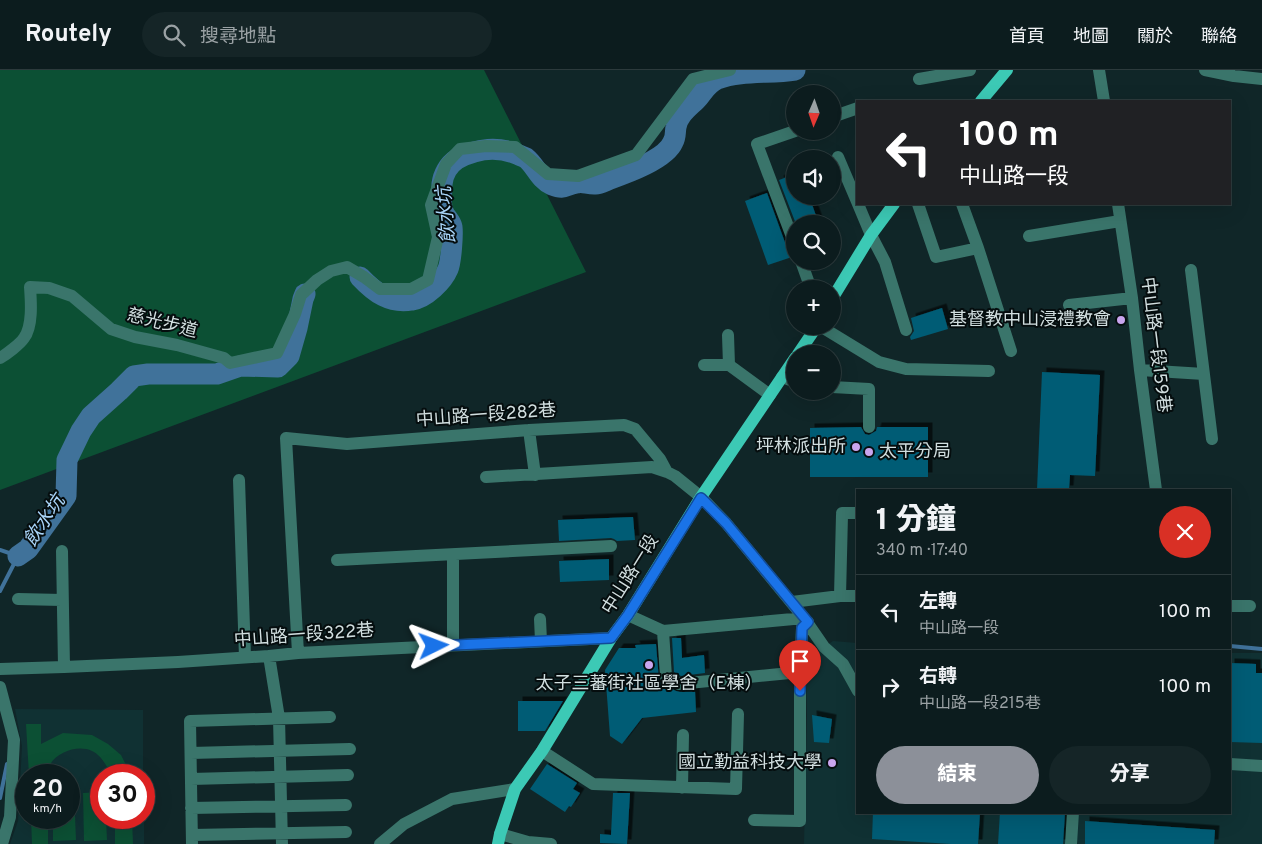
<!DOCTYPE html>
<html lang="zh-TW">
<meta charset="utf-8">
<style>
body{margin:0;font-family:Overpass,"Noto Sans TC",sans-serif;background:#152527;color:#f1f3f6;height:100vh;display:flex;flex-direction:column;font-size:19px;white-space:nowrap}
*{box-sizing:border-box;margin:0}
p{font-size:16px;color:#9aa1a4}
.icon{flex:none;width:28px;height:28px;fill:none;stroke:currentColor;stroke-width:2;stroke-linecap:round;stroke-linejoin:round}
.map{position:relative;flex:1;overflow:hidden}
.sheet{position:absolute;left:856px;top:419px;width:375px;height:325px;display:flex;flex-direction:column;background:#0c1c1e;border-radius:0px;box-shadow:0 5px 20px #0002,0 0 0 1px #2c3a3c}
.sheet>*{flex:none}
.hud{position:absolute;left:856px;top:30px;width:375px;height:105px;border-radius:0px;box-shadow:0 5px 20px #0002,0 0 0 1px #2c3a3c;background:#202124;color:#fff;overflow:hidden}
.needle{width:32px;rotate:182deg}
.buttons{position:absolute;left:786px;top:15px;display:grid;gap:10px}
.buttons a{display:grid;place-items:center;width:55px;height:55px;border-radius:50%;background:#0c1c1e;box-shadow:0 5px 20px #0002,0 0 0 1px #2c3a3c;font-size:25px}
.speed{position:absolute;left:15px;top:694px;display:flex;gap:10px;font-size:25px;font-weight:700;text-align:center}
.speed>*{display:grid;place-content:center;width:65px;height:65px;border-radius:50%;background:#0c1c1e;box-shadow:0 5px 20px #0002,0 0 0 1px #2c3a3c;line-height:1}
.speed small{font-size:12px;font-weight:400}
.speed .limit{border:8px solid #d22;background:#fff;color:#111}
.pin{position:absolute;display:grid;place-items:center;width:42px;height:42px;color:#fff;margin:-51px -21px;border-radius:50% 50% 50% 0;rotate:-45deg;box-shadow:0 0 5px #0007}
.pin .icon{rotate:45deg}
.me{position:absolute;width:55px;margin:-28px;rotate:87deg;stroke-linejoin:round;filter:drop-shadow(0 0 4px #0008)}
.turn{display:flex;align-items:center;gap:18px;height:105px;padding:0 20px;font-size:22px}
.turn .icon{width:65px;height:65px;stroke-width:2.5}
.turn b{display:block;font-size:35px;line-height:42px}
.round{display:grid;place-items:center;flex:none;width:52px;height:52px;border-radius:26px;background:#152527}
.head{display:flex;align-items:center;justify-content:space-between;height:85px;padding:0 20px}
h1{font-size:30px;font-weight:800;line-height:38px}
.cta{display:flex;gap:10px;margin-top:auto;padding:10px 20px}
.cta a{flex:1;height:58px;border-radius:30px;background:#8c9099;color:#fff;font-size:20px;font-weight:800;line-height:58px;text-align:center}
.cta a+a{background:#152527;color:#f1f3f6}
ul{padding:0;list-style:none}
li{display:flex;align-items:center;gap:15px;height:75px;padding:0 20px;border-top:1px solid #2c3a3c}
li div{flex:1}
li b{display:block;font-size:19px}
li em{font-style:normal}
header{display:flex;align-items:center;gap:30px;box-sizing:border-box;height:70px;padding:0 25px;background:#0c1c1e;border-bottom:1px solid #2c3a3c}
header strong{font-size:24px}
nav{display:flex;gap:28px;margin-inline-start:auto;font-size:18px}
.search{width:350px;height:45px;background:#152527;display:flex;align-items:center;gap:12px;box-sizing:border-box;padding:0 18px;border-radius:28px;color:#9aa1a4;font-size:19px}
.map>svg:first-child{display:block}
</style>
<header>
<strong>Routely</strong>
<div class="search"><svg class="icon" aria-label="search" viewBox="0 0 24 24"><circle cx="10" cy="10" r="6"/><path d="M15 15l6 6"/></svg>搜尋地點</div>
<nav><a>首頁</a><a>地圖</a><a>關於</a><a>聯絡</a></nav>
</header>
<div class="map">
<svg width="1262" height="774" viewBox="0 0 1262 774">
<defs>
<filter id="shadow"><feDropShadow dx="4.5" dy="-4.5" stdDeviation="0" flood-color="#0009"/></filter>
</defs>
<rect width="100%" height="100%" fill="#102628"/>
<path fill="#103133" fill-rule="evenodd" d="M805,568L815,583L833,571L857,573L858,742H1230V583H1262V774H804L807,644Z
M15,639L143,640V705H101V748H144V774H10L18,751L22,676ZM26,705H69V748H26Z"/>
<path fill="#0c5034" d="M0,0H484L586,202L0,420Z
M26,654H41V674L63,663L92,665L108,674L121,685L131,705H111C107,696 101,685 92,681C75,673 47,686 47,705H29Z
M69,722H74L76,770L53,771V748H69Z
M101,722V748H106L107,770L84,771L83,723Z
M31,748H48V774H32Z
M115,748H132L133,774H115Z"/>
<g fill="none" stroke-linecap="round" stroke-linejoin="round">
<path stroke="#40729a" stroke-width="4" d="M0,480L18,486L0,521
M1230,576L1262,579
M0,728L7,694"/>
<path stroke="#40729a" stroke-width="21" d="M360,207C375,223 390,234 412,230C426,228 443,211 448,199C451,192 453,165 452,157C451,151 445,147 443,141C440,133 442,122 442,114C443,105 448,95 457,89C477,78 499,76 519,85C521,86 524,87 526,88C536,96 539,109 552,115C565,120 565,115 577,113C583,111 589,115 596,114C600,114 605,111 610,109C627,103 666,89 673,72C676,67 675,62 676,57C678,45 688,38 696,30C704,22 705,15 717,9C742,0 769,4 795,0
M18,486L28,479L66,426L67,390L81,361L91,346L119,321L134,306L148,304H217L240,296L278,297L289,286L297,258L303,229L305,224"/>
</g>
<path fill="#005c74" filter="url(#shadow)" d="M795,104V126H809L819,154H796L779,110Z
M767,123L787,178L790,182L795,183V186L768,195L745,131Z
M942,238L948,259L911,270L910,267L914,261L911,248Z
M1042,302L1100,305L1095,406L1070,405L1069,420H1037Z
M861,357L865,364L869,365L876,361L877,357H928V407H810V358Z
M633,447L635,470L617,471L614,469L611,468L559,471L558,450Z
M609,489V510L560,512L559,491Z
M672,568H681L682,588L704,585L705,603L681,606L674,602Z
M656,574L659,611L662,614L676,621L680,622L695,621L696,642L642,648L622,674L610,666L605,600L619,578H636L635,575Z
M1230,593L1256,594V603H1262V673L1230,672Z
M518,631H563L545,661H518Z
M812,645L832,649L829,673L814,672Z
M547,694L577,713L573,719L580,723L571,737L569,736L565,742L530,719Z
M613,723H630L627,774L600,773V764L611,765Z
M873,742H980L978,774H951L872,769Z
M1000,742H1065L1063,774H998Z
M1085,751L1215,760L1214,774H1085Z"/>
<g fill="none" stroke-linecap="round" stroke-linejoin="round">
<path stroke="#3a756b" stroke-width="12" d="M1099,0L1104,31
M1205,0L1234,6L1262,9
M919,9L970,0
M832,47L858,38
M795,61L757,74L795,175
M838,87L858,134
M858,134L871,165L885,192L906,260
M918,134L936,187L978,178
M962,134L978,178L1011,281
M1118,134L1132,228L1140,300L1156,420
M1029,166L1120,151
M801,191L811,219
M1191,200L1212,369
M1069,235L1132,228
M820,256L879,292L906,299L989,301
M728,265L729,295L770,325
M0,288C7,284 20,274 24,268C33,256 31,231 30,217L49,218L72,226L111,259L135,267L177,275L224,288L230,293L277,283L295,244L301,225L317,210L331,201L347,197L364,207L380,219H411L428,210L438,167L431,135L446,94L460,79L486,76L515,77L548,104L578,106L636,85L693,9L730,0
M704,295H729
M1140,300L1204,304
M782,307L795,312
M832,317L869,319V357
M529,360L535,405
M486,407L652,397L667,402L675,406L701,427L726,453L804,548L824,577L843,594L858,621
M239,410L245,587
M842,443H858
M62,481L64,597
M337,490L611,476
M840,526L842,445
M18,529L62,530
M792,532L840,526H858
M1230,536H1250
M628,545L663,561L804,548
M540,549L541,571
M663,561L666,607L679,614L800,602
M453,575V485
M298,583L286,368L347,374L529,360L624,355L635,359L660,389L667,402
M269,586L279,648L282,774
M0,599L64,597L178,592L269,586L298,583L611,568
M0,617L14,670L10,747L2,774
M542,681L593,714L736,719L738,644
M191,683L350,679
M1230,694L1262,696
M191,709L348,705
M682,718L683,665
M191,738L346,735
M754,750L800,751V602L802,558L808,552
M500,764L528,772L551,774
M192,765L346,762
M192,774L190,651L330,647
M380,774L404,754L452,729L515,719
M1071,774L1073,742"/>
<path stroke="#3cc9b5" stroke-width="12" d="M981,31L1007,0
M832,229L871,165L894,134
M798,284L817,256
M498,774L500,764L515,719L542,681L611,568L628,545L701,427L795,288"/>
</g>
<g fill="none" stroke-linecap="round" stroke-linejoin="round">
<defs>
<path id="route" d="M434,576L611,568L628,545L701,428L726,453L808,552L802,558L800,621"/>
</defs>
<use href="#route" stroke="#114b97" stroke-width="12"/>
<use href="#route" stroke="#1a73e8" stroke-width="9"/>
</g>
<g fill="#c9a5ee" stroke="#050d0e" stroke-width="2">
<circle cx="1121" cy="250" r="5"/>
<circle cx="856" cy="377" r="5"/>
<circle cx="869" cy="382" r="5"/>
<circle cx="649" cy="595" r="5"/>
<circle cx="832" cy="693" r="5"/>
</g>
<g text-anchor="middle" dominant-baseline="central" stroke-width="4" stroke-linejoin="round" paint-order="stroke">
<g font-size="18" fill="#d1dedf" stroke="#050d0e" text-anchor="end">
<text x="1111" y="250">基督教中山浸禮教會</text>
<text x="846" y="377">坪林派出所</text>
<text x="879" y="382" text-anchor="start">太平分局</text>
<text x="649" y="614" text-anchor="middle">太子三蕃街社區學舍（E棟）</text>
<text x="822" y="693">國立勤益科技大學</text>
</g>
<g font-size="18" fill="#d1dedf" stroke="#050d0e">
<text transform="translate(162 254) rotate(14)">慈光步道</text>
<text transform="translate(1155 275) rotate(83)">中山路一段159巷</text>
<text transform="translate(486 346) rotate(-4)">中山路一段282巷</text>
<text transform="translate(631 505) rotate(-58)">中山路一段</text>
<text transform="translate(304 566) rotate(-4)">中山路一段322巷</text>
</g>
<g font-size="19" font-style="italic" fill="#a9d4f8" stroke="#050d0e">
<text transform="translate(447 145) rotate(-95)">飲水坑</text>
<text transform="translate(45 451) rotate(-56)">飲水坑</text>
</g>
</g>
</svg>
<div class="buttons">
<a><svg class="needle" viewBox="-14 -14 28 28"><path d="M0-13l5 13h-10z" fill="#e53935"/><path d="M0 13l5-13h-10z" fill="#9aa1a4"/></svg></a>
<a><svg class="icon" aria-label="sound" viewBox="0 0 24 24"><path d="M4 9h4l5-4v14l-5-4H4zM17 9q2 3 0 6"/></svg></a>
<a><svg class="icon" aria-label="search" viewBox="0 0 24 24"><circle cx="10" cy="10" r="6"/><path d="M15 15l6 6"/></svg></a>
<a>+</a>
<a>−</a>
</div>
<div class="speed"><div>20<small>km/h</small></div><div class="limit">30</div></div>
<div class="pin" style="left:800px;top:621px;background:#d93025"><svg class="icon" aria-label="arrive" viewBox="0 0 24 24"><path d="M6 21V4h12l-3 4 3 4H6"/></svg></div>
<svg class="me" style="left:434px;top:576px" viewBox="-20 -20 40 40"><path d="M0-17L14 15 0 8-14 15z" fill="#1a73e8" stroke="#fff" stroke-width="4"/></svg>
<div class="hud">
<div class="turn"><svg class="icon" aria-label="left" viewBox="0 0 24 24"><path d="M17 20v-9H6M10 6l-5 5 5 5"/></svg><div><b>100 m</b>中山路一段</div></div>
</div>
<section class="sheet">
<div class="head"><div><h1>1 分鐘</h1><p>340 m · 17:40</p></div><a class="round" style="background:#d93025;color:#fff"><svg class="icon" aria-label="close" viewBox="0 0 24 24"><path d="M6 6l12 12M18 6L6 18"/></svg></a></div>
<ul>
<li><svg class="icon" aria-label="left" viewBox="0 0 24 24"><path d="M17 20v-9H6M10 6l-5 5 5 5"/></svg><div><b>左轉</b><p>中山路一段</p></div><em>100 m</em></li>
<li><svg class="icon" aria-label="right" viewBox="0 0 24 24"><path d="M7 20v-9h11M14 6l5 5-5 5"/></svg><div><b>右轉</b><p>中山路一段215巷</p></div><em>100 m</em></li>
</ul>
<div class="cta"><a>結束</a><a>分享</a></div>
</section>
</div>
